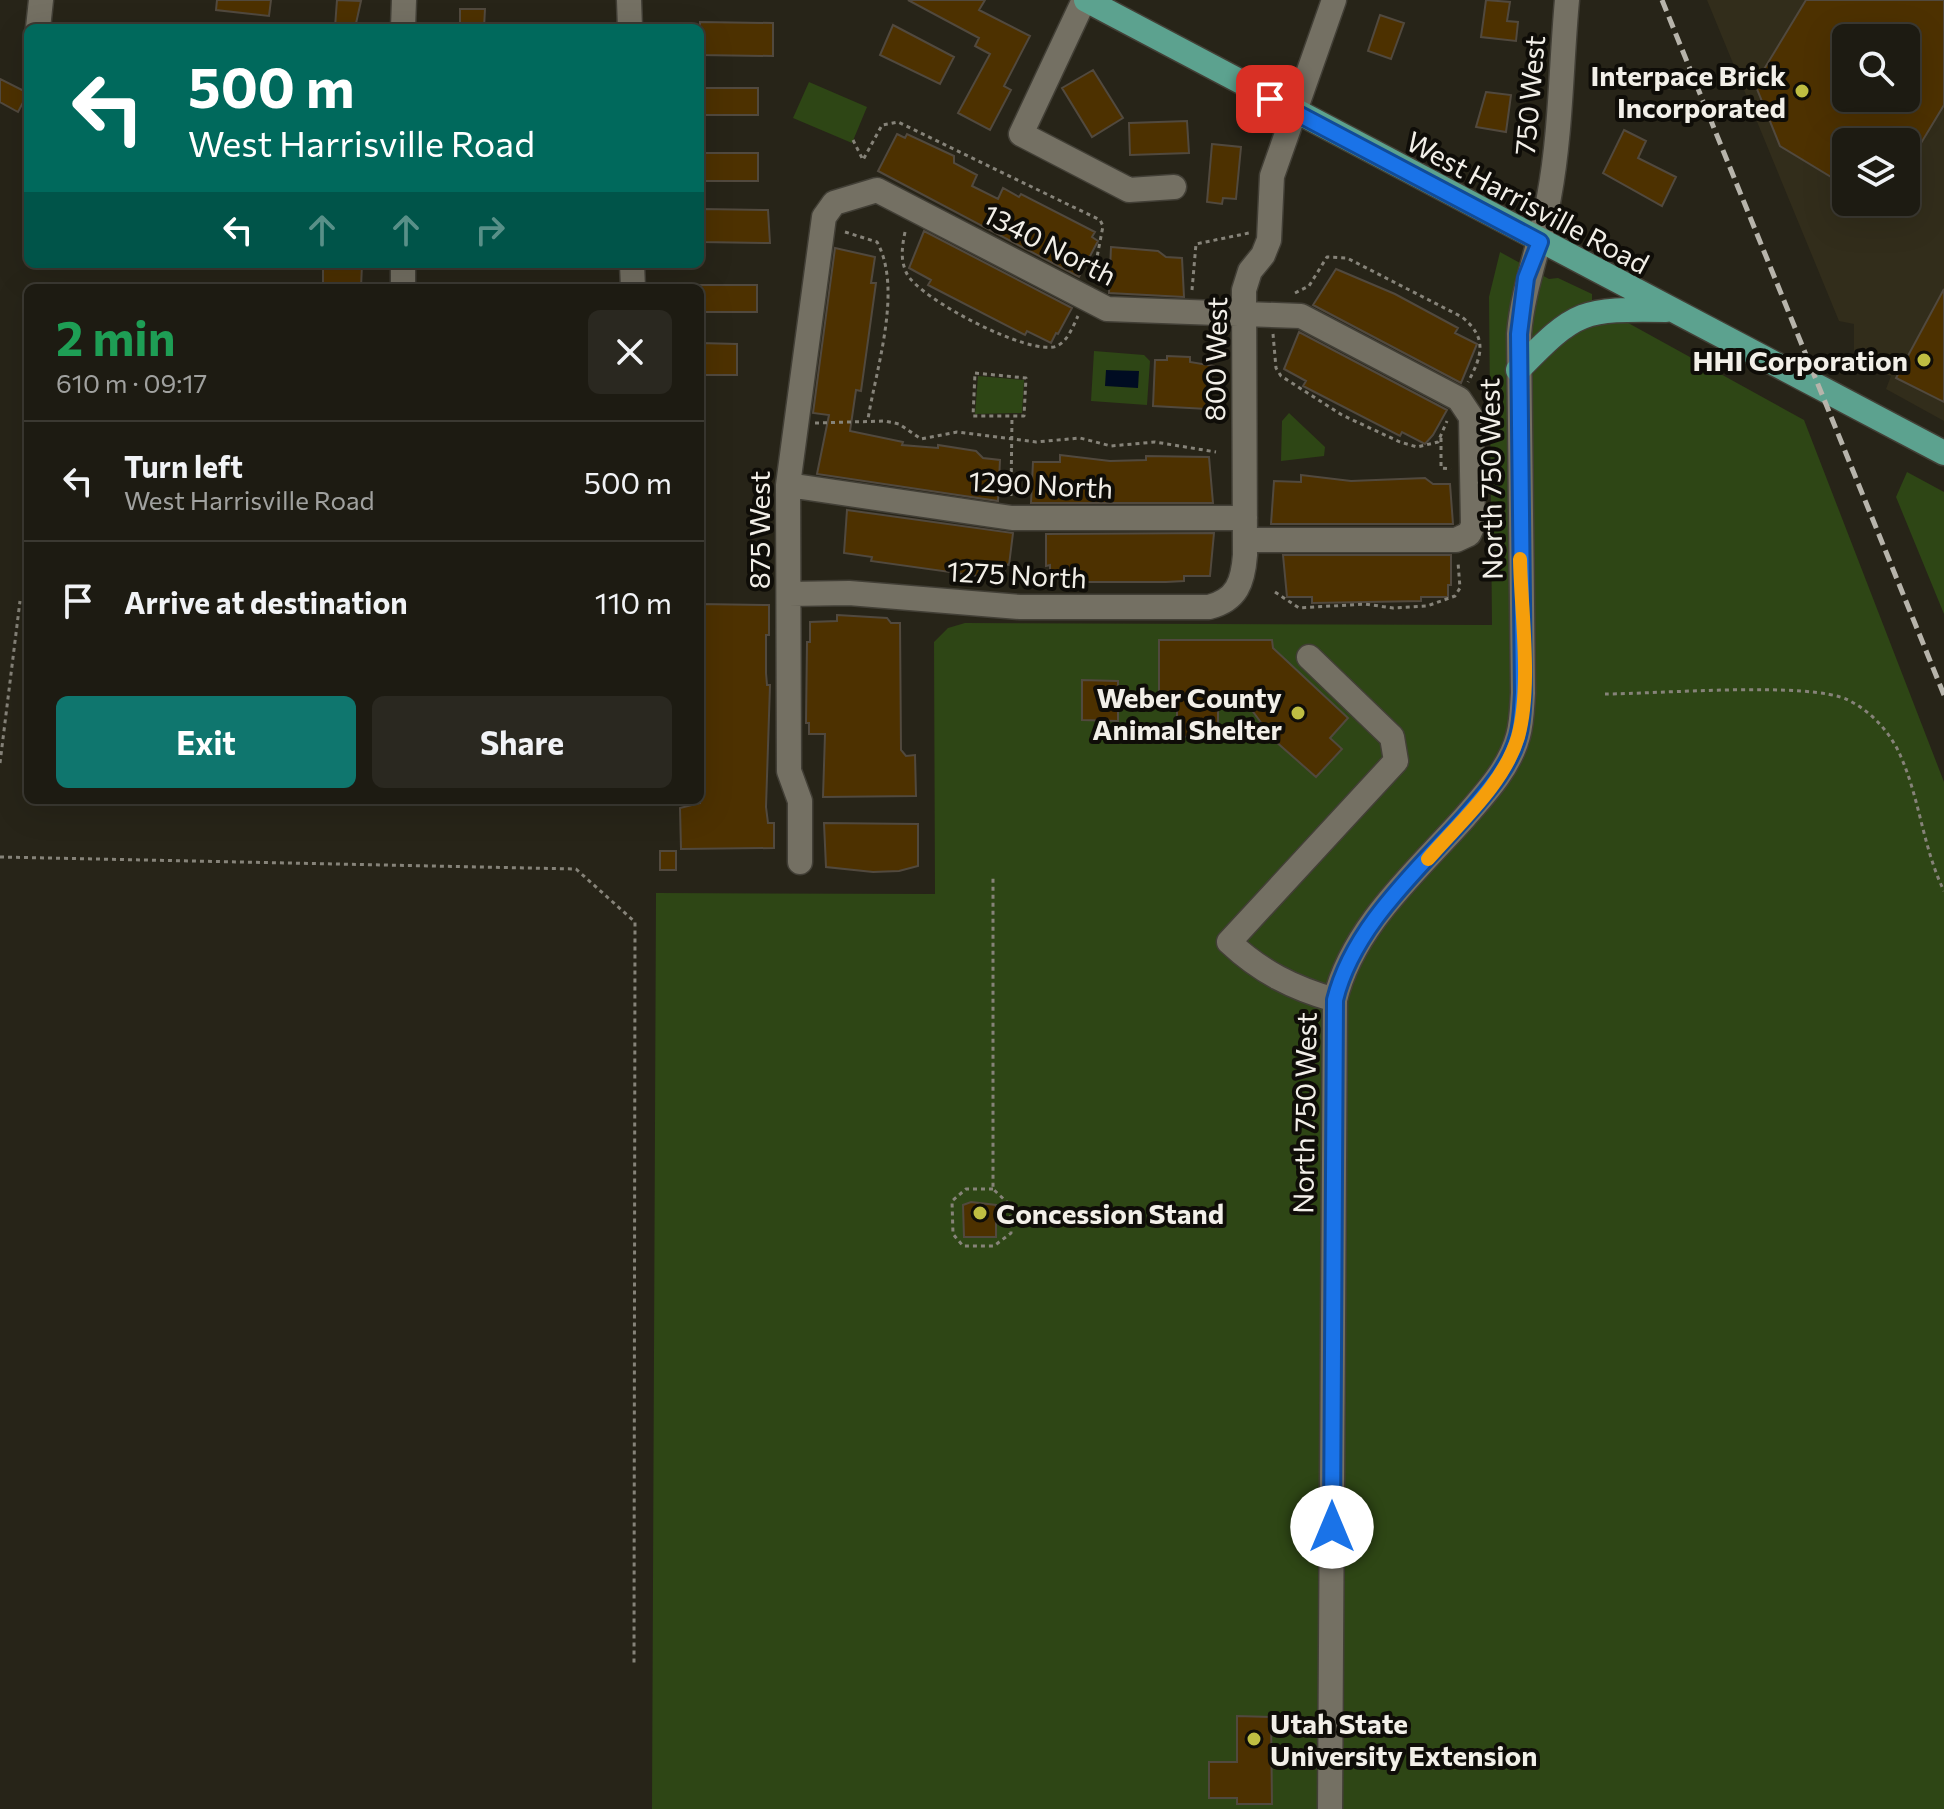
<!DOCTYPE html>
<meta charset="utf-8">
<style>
body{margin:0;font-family:Commissioner,sans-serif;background:#2a2820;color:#f1f3f6;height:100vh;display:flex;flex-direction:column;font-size:30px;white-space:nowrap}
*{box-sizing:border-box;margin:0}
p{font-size:26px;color:#a0a19f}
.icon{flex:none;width:44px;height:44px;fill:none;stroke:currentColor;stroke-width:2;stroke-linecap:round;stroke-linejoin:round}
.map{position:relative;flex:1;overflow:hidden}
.details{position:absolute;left:24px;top:284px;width:680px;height:520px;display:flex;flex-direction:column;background:#1d1b12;border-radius:12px;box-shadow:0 8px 32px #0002,0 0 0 2px #3b3932}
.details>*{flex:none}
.banner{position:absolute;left:24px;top:24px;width:680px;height:244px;border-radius:12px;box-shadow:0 8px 32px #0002,0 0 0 2px #3b3932;background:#00695c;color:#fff;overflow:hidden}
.tools{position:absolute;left:1832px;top:24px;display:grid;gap:16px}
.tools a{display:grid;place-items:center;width:88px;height:88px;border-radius:12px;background:#1d1b12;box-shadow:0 8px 32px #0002,0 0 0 2px #3b3932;font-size:40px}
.pin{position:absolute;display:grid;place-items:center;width:68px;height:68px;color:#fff;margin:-34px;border-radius:16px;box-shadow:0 4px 12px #0006}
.me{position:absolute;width:88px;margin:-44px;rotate:0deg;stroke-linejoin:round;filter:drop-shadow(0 0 6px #0008)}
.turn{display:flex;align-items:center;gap:28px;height:168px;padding:0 32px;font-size:36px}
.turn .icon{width:104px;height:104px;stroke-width:2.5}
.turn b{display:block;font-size:56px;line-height:68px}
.lanes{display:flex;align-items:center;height:76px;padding:0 32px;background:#0003;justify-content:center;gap:40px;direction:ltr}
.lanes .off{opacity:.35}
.round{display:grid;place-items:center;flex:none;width:84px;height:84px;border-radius:12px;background:#2a2820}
.overview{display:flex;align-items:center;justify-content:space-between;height:136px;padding:0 32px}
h1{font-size:48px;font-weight:700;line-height:60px;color:#1e9e55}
.button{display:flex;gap:16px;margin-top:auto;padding:16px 32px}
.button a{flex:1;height:92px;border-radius:12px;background:#0f766e;color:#fff;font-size:32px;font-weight:700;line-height:92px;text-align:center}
.button a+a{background:#2a2820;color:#f1f3f6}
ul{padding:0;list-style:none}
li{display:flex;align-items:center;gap:24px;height:120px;padding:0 32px;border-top:2px solid #3b3932}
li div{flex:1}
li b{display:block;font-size:30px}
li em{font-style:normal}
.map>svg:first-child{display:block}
</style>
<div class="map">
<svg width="1944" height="1809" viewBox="0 0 1944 1809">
<rect width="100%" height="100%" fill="#272418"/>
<path fill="#322d1b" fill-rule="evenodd" d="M1707,0H1944V421L1886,389L1891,376L1854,364V324L1839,321ZM1846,38H1906V98H1846ZM1846,142H1906V202H1846Z"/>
<path fill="#2e4615" d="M809,82L867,107L852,143L793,118Z
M1500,252L1549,279L1558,278L1592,294V303L1804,420L1944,782V1809H652L656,893L935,894L934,642L948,628L965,623L1492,625L1489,297Z
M1094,351L1144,355L1150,361L1147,405L1091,401Z
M978,376L1024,380L1022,413L975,414Z
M1289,413L1325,447L1324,456L1281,461L1282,421Z
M1907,472L1944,492V614L1896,497Z"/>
<path fill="#000c22" d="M1106,370L1139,371L1138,388L1105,386Z"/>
<path fill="#4d3100" stroke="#51493e" stroke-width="2" fill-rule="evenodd" d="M217,0H271L269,16L216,10Z
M337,0L361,1L355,28L335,27Z
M908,0H985L979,10L1030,36L1004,86L1011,90L990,130L958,113L990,54L975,46L979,38Z
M1486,0L1510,2L1507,21L1518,22L1516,41L1481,37Z
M1806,0H1944V105L1906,168V142H1894L1879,133L1873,142H1846V186L1780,146L1755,84ZM1846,38H1906V98H1846Z
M460,9H485L484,28H460Z
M1380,15L1404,23L1391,59L1368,51Z
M700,22L773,23V56L700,55Z
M893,25L954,57L940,84L880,55Z
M1093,70L1123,118L1092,137L1062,88Z
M0,79L28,93L18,112L0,102Z
M700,88H758V115H700Z
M1486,92L1511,95L1506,132L1476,127Z
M1187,121L1189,153L1130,155L1129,123Z
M1624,130L1646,141L1638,158L1676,177L1662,206L1603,173Z
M897,134L905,138L907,134L954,156V163L977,175L972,186L998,199L1003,188L1019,197L1021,194L1095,232L1092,237L1098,241L1079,277L878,171Z
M1212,144L1241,147L1236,199L1223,198L1222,204L1207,202Z
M700,153H758V181H700Z
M703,209L768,210L770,243L701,242Z
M924,231L1072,308L1058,334L1056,333L1051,343L1027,331L1025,335L928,285L931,280L909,268Z
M1111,247L1158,251L1166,257L1182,258L1184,297L1109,293Z
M835,248L875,257L871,283H876L861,391L856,390L850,431L903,442L902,445L938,448V445L976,451L983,458L1000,460L998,501L817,474L829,415L813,413Z
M323,264H362L361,288H323Z
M1336,269L1395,294L1458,328L1455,333L1477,344L1461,383L1313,305Z
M700,285H757V312H700Z
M1944,289V402L1896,378Z
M1299,332L1447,410L1433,435L1425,444L1402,432L1400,436L1303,386L1306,381L1284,369Z
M700,343L737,344V375H700Z
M1167,356L1190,357V362L1214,366L1207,409L1153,406L1155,360H1167Z
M1060,455L1110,461L1146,460V456L1209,457L1213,503H1031L1033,462H1060Z
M1301,475L1351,481L1425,478L1433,484H1450L1453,524H1271L1274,481L1301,482Z
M847,510L1013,533L1009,565L1005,564L1004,575L979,572L978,576L871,561L872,557L844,553Z
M1214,533L1210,576H1184V581L1166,582H1075V576H1050V565L1046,566V534Z
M1283,555H1451V585H1448V597H1421V601L1312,603V597H1287Z
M700,604L769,605V635H766V673L767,685H770L766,807L768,823H774V848L681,849L680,808L700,803Z
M837,615L887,618L891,623H900L901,750L906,756L915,755L916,796L823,797L825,734H809V723H806L807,642H810V622L837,621Z
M1159,640H1272L1273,648L1348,718L1330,738L1342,749L1316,777L1274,740L1248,705H1218V736L1177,737V697H1159Z
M1082,680L1118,681V721L1082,720Z
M824,823L918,824V866L899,871L873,872L826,867Z
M660,851H676V870H660Z
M971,1202L996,1205V1237H964L963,1205Z
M1237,1716L1271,1717L1272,1804H1237V1798H1209V1762H1237Z"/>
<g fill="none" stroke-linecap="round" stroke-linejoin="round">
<defs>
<path id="minor" d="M629,0L630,28
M1084,0L1021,134L1129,190L1174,187
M38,28L41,0
M403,28L404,0
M632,264L633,288
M403,288V264
M788,485L1012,518H1245
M789,594L849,593L1020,607H1209C1237,600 1243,582 1245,555L1244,290L1250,271L1263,255L1269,240L1272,176L1334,0
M1309,657L1392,737L1396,761L1229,942C1261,972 1293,988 1335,1000
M800,862V801L789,771L788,485L824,217L834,203L877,190L1107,309L1301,316L1459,399L1471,417L1473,525L1469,534L1456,540H1245
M1330,1809L1335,1000C1352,927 1416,872 1465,817C1485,794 1510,767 1518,736C1522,722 1522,707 1523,693L1519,334C1523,286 1541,244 1549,197C1561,133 1561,65 1567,0"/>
<path id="major" d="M1086,0L1944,453
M1518,370C1577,309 1582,309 1666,310"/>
</defs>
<use href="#minor" stroke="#423f36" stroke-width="27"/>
<use href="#major" stroke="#423f36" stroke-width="27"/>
<path stroke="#868379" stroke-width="3" stroke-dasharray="4 4" stroke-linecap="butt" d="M853,140L863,160L882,125L898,122L1100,220L1103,226L1093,278
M845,232L877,242C903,289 876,369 868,419
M905,232C902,247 900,260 907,274C920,299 1030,357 1057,346C1068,341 1073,326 1078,316
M1192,290L1196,244L1249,233
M1295,293L1309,286L1327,257L1347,258L1462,317C1488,338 1482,356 1468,382
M1273,334L1276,368L1281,376L1342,415L1400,442L1417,447L1438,442L1447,421
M975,373L1026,378L1024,416H973Z
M815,423L885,421L899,424L921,439L957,432L1036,442L1080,438L1111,446L1155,442L1216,452
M1441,438V468L1451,469
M1011,496L1012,416
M1275,592L1299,608L1365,604L1393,608L1427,606L1455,596L1460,588L1458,562
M1605,694C1656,694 1810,681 1848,700C1871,711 1891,733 1901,757C1920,800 1923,848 1944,891
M0,763L20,601
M0,857L576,869L635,922L634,1663
M993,1189H966L952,1201L953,1234L963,1246H994L1011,1233L1010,1205L993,1189V875"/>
<use href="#minor" stroke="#747063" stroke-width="24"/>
<use href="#major" stroke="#5ca28f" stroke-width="24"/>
<path stroke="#b7b4ab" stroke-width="5" stroke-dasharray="12 6" stroke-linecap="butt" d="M1662,0L1944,695"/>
</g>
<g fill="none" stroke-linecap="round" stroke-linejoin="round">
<defs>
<path id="route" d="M1270,99L1540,242L1526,278L1519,334L1523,693C1522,707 1522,722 1518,736C1510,767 1485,794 1465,817C1416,872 1353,927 1335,1000L1332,1527"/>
</defs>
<use href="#route" stroke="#114b97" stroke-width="20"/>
<use href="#route" stroke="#1a73e8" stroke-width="14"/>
<path stroke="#f59e0b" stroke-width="14" d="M1428,859C1459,823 1504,784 1518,737C1532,686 1521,612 1520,559"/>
</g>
<g fill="#bfbe42" stroke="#0f0d08" stroke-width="3">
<circle cx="1802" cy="91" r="8"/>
<circle cx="1924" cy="360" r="8"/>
<circle cx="1298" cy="713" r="8"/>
<circle cx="980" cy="1213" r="8"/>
<circle cx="1254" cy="1739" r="8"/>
</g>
<g text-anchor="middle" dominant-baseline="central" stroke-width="8" stroke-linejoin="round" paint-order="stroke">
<g font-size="28" font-weight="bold" fill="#f2efe8" stroke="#0f0d08" text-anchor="end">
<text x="1786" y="75">Interpace Brick<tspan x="1786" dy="32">Incorporated</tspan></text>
<text x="1908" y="360">HHI Corporation</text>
<text x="1282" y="697">Weber County<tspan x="1282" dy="32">Animal Shelter</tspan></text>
<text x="996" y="1213" text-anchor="start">Concession Stand</text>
<text x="1270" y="1723" text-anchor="start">Utah State<tspan x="1270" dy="32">University Extension</tspan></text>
</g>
<g font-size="28" fill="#f2efe8" stroke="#0f0d08">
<text transform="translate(1529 95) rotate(-85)">750 West</text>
<text transform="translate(1528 202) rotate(28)">West Harrisville Road</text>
<text transform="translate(1050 244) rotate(27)">1340 North</text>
<text transform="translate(1215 359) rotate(-89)">800 West</text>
<text transform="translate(1490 479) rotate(-91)">North 750 West</text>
<text transform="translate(1041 484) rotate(3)">1290 North</text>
<text transform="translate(759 530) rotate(-90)">875 West</text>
<text transform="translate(1017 574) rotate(3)">1275 North</text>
<text transform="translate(1304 1113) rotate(-89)">North 750 West</text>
</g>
</g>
</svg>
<div class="tools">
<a><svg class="icon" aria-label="search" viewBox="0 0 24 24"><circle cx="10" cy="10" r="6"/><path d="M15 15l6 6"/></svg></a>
<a><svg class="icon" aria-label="layers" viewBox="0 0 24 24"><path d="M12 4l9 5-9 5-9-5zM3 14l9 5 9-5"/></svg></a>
</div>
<div class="pin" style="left:1270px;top:99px;background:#d93025"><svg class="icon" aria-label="arrive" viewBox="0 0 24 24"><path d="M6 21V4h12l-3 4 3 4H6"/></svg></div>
<svg class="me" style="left:1332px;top:1527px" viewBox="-20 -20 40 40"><circle r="19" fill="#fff"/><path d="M0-13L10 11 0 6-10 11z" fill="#1a73e8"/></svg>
<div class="banner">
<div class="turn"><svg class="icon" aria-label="left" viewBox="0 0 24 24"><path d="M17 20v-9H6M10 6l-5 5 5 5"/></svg><div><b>500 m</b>West Harrisville Road</div></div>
<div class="lanes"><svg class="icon" aria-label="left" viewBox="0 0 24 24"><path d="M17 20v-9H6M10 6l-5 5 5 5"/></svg><svg class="icon off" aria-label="ahead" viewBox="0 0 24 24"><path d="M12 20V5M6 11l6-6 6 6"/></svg><svg class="icon off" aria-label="ahead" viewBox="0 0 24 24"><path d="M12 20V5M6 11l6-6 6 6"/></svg><svg class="icon off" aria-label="right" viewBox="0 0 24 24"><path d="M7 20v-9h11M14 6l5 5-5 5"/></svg></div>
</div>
<section class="details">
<div class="overview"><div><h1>2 min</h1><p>610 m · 09:17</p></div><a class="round"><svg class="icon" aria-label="close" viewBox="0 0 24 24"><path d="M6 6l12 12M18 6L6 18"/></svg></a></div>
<ul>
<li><svg class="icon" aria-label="left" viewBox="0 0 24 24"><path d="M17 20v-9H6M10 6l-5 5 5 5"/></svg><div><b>Turn left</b><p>West Harrisville Road</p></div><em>500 m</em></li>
<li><svg class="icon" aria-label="arrive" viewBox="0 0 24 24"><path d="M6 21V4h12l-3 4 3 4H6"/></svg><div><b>Arrive at destination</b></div><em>110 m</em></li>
</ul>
<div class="button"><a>Exit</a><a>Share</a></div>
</section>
</div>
